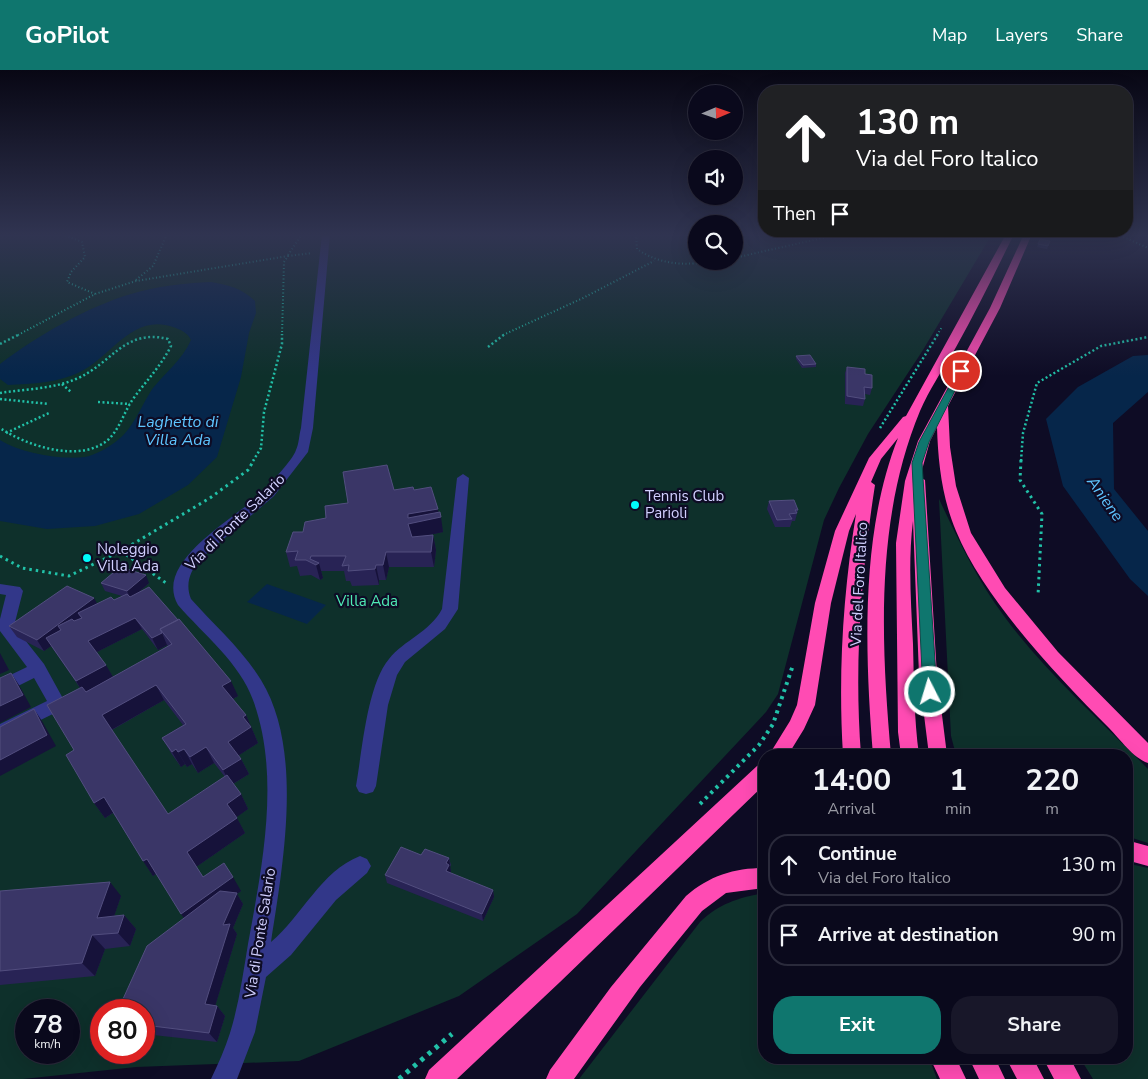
<!DOCTYPE html>
<style>
body{margin:0;font-family:"Nunito Sans",sans-serif;background:#181729;color:#f1f3f6;height:100vh;display:flex;flex-direction:column;font-size:19px;white-space:nowrap}
*{box-sizing:border-box;margin:0}
p{font-size:16px;color:#999aa3}
.icon{flex:none;width:28px;height:28px;fill:none;stroke:currentColor;stroke-width:2;stroke-linecap:round;stroke-linejoin:round}
.map{position:relative;flex:1;overflow:hidden}
.side{position:absolute;left:758px;top:679px;width:375px;height:315px;display:flex;flex-direction:column;background:#0a091c;border-radius:20px;box-shadow:0 5px 20px #0002,0 0 0 1px #2a2a3b}
.side>*{flex:none}
.banner{position:absolute;left:758px;top:15px;width:375px;height:152px;border-radius:20px;box-shadow:0 5px 20px #0002,0 0 0 1px #2a2a3b;background:#202124;color:#fff;overflow:hidden}
.needle{width:32px;rotate:88deg}
.tools{position:absolute;left:688px;top:15px;display:grid;gap:10px}
.tools a{display:grid;place-items:center;width:55px;height:55px;border-radius:50%;background:#0a091c;box-shadow:0 5px 20px #0002,0 0 0 1px #2a2a3b;font-size:25px}
.speed{position:absolute;left:15px;top:929px;display:flex;gap:10px;font-size:25px;font-weight:700;text-align:center}
.speed>*{display:grid;place-content:center;width:65px;height:65px;border-radius:50%;background:#0a091c;box-shadow:0 5px 20px #0002,0 0 0 1px #2a2a3b;line-height:1}
.speed small{font-size:12px;font-weight:400}
.speed .limit{border:8px solid #d22;background:#fff;color:#111}
.pin{position:absolute;display:grid;place-items:center;width:42px;height:42px;color:#fff;margin:-21px;border:2px solid #fff;border-radius:50%;box-shadow:0 1px 5px #0007}
.me{position:absolute;width:55px;margin:-28px;rotate:355deg;stroke-linejoin:round;filter:drop-shadow(0 0 4px #0008)}
.turn{display:flex;align-items:center;gap:18px;height:105px;padding:0 15px;font-size:22px}
.turn .icon{width:65px;height:65px;stroke-width:2.5}
.turn b{display:block;font-size:35px;line-height:42px}
.then{display:flex;align-items:center;height:48px;padding:0 15px;background:#0003;gap:10px;font-size:19px}
.eta{display:flex;justify-content:space-evenly;align-items:center;height:85px;text-align:center}
.eta b{font-size:30px;font-weight:700;line-height:35px}
.action{display:flex;gap:10px;margin-top:auto;padding:10px 15px}
.action a{flex:1;height:58px;border-radius:20px;background:#0f766e;color:#fff;font-size:20px;font-weight:700;line-height:58px;text-align:center}
.action a+a{background:#181729;color:#f1f3f6}
ul{padding:0;list-style:none}
li{display:flex;align-items:center;gap:15px;height:62px;margin:0 10px 8px;padding:0 5px;border:2px solid #2a2a3b;border-radius:20px}
li div{flex:1}
li b{display:block;font-size:19px}
li em{font-style:normal}
header{display:flex;align-items:center;gap:30px;box-sizing:border-box;height:70px;padding:0 25px;background:#0f766e;color:#fff}
header strong{font-size:24px}
nav{display:flex;gap:28px;margin-inline-start:auto;font-size:18px}
.map>svg:first-child{display:block}
</style>
<header>
<strong>GoPilot</strong>
<nav><a>Map</a><a>Layers</a><a>Share</a></nav>
</header>
<div class="map">
<svg width="1148" height="1009" viewBox="0 0 1148 1009">
<rect width="100%" height="100%" fill="#0e0c25"/>
<path fill="#0e302b" fill-rule="evenodd" d="M0,164H696V191H734V164H992L923,280L868,364L839,418L824,450L778,624L766,642L577,844L459,926L299,991L136,997L23,1009H0ZM26,940H69V982H26ZM101,940H144V982H101Z
M939,429C958,469 977,510 1004,546C1045,602 1099,649 1148,699V773L1126,766V685H956L951,666Z
M1126,793L1148,798V1009H1093L1080,988H1126Z
M764,823V988H929L937,1009H579L700,852C719,834 737,828 764,823Z"/>
<path fill="#06264a" d="M211,212C229,215 241,218 255,231L256,243L249,263L241,307L217,387L188,415L139,444L95,456L47,459L0,451V370C21,383 60,390 85,387C96,385 111,376 119,369C134,357 142,334 153,318C166,302 182,290 191,270C187,262 181,260 173,257C132,243 111,287 80,302C57,313 32,314 8,315L0,309V294C37,266 87,237 131,224C157,216 184,213 211,212Z
M1148,285V322L1113,353L1114,419L1148,461V526L1130,509L1063,416L1046,349L1078,317L1133,286Z
M267,514L326,535L307,554L247,532Z"/>
<g fill="none" stroke-linecap="round" stroke-linejoin="round">
<path stroke="#21c1a8" stroke-width="2" stroke-dasharray="1 2.5" stroke-linecap="butt" d="M62,164L82,172L85,187L71,202L67,212L95,224
M636,164L637,179C660,195 685,196 712,191
M1117,164L1148,178
M288,185L302,164
M288,186L312,183
M734,188L840,164
M136,210L153,196L167,164
M18,265L95,224L136,211L288,186L284,192L282,265
M503,265L583,228L654,191
M937,265L942,257"/>
<path stroke="#21c1a8" stroke-width="2.5" stroke-dasharray="2 2.5" stroke-linecap="butt" d="M0,274L20,264
M488,277L505,264
M62,314L71,322
M0,323C25,319 53,319 76,309C112,294 124,258 168,269L171,276C161,296 146,311 133,329C124,342 120,358 109,369C81,394 27,376 0,358
M0,329L49,334
M98,332L130,334
M880,358L938,264
M6,363L49,343
M253,391L261,378L264,342L282,274V264
M1021,391L1023,363L1037,313L1101,276L1148,267"/>
<path stroke="#21c1a8" stroke-width="3" stroke-dasharray="2.5 4" stroke-linecap="butt" d="M1021,390L1020,410L1042,444L1038,526
M121,481L166,513
M0,486L22,498L69,506L121,481L210,428L248,400L254,390"/>
<path stroke="#21c1a8" stroke-width="4" stroke-dasharray="3 4.5" stroke-linecap="butt" d="M700,734L759,675L773,654L793,595"/>
<path stroke="#21c1a8" stroke-width="5" stroke-dasharray="4 5.5" stroke-linecap="butt" d="M399,1009L452,964"/>
<path fill="#323789" fill-rule="evenodd" d="M322,164H330L313,358L308,382L274,426L199,490C190,502 185,514 191,529C214,555 242,579 261,610C304,680 283,794 271,872C302,846 321,801 360,786L367,789L371,796L367,803L336,830L291,885L266,907L255,962L237,1009H211C218,994 225,979 230,963C239,934 243,904 248,874C262,797 281,706 253,630C240,593 203,564 178,535C152,490 240,447 265,419C273,410 292,391 296,380C299,374 299,365 301,358Z
M463,404L469,408L458,539L445,559L405,592L397,605L388,635L376,716L373,722L366,724L359,722L356,716C362,682 367,615 389,589C404,570 430,562 442,539L457,408Z
M0,514L20,517L23,521L14,556L44,594L66,634L63,639L0,670V654L47,631L34,608L0,625V610L27,597L0,561V549L6,525L0,524Z"/>
<path fill="#ff4bb3" fill-rule="evenodd" d="M1006,164H1014C995,203 976,241 955,279C943,299 929,320 920,341C875,449 881,572 891,685H873C865,584 860,464 898,368L881,389L871,412L875,415C861,505 854,594 861,685H843C838,604 843,524 856,444L849,461L831,533L815,635L804,659L788,685H769L790,651L797,635L815,533L835,461L869,388L903,347L906,346Z
M1024,164H1032L1000,238L948,336L950,377L956,416L971,463L1005,518L1058,582L1148,673V693C1133,688 1120,669 1109,658C1057,606 984,529 956,461C942,428 938,392 937,357L930,371L920,407L925,410L937,605L947,685H929L919,605L913,451C908,491 911,533 913,574C914,611 914,648 919,685H901L898,662L896,473L905,411L918,371L990,238Z
M764,694V715L560,912L457,1009H425L429,1000L757,696Z
M1126,770L1148,776V796L1126,790Z
M764,798V818L726,823L702,841L640,917L574,1009H546L550,1000L611,917L686,826C709,806 734,798 764,798Z
M930,988H956L966,1009H940Z
M969,988H995L1005,1009H979Z
M1006,988H1033L1044,1009H1017Z
M1043,988H1070L1081,1009H1054Z"/>
</g>
<path fill="#282355" fill-rule="evenodd" d="M1040,169L1050,171L1047,179L1037,177Z
M796,286L816,294V297L802,298L796,289Z
M847,297L865,304L872,318L870,325L865,324V329L863,336L845,334V303Z
M394,420H414L438,442L443,462L428,465H433L436,480L434,497H389L386,510H379V515L352,516L350,511H346L344,501H321L323,508L320,510L311,505L300,506L297,496L290,497L286,482L303,462L326,448L348,433Z
M769,431L798,440L795,451H792L790,457H775L767,439Z
M101,513H149L138,523L238,626L233,629L246,645L258,673L239,685L249,704L233,714L241,724L248,739L236,747L245,763L196,797L203,807L241,821L237,824L243,834L233,858L237,864L215,936H217L225,946L217,972L144,964V940L184,848L156,804L153,806L113,743L105,748L94,733L74,680L80,618L51,576L44,581L17,567L9,556L114,530L122,526L105,521ZM142,559L158,580L167,575L168,576L113,607L97,582ZM164,630L183,655L162,668L171,683L181,697L185,694L187,697L192,694L198,703L214,693L225,707L168,744L112,660Z
M421,785L449,788L451,795L450,797L451,802L450,803L493,820L494,827L483,851L387,813L385,805Z
M0,821L121,826L114,846L124,845L136,859L130,876L105,879L95,906L0,915Z"/>
<path fill="#16123a" d="M438,439L439,447H441L443,462L411,469L408,454V444Z
M433,465L436,480L434,497L431,482Z
M386,482L389,497L386,510L383,495Z
M319,493L323,508L320,510L316,495Z
M376,495L379,510V515L375,499Z
M146,505L149,513L131,529L127,521Z
M94,528L101,540L78,543L84,553L44,581L37,570Z
M135,548L142,559L95,583L88,571Z
M162,563L167,575L158,580L152,568Z
M0,583L9,600L0,604Z
M106,595L113,607L83,623L76,611Z
M11,603L19,615L31,637L0,653V636Z
M231,611L238,626L229,631L222,616Z
M156,615L164,630L111,660L102,645Z
M34,639L42,651L56,676L0,706V690Z
M246,645L258,673L236,687L228,672L243,647Z
M206,677L214,693L198,703L190,687Z
M176,679L185,694L181,697L172,682Z
M184,679L192,694L187,697L178,682Z
M241,689L249,704L231,715L223,700Z
M241,724L248,739L234,749L227,734Z
M104,727L114,742L105,748L94,733Z
M237,748L245,763L196,797L187,782Z
M449,788L451,802L447,809L446,801V793Z
M147,789L157,803L153,806L143,791Z
M233,807L241,821L237,824L243,834L233,858L237,864L213,943L205,934L191,857L181,844Z
M110,812L121,826L109,861L97,848Z
M493,820L494,827L483,851L482,844Z
M124,845L136,859L130,876L118,863Z
M92,865L105,879L95,906L82,893Z
M217,936L225,946L217,972L209,963Z"/>
<path fill="#3a3667" stroke="#524e7f" d="M1040,169L1050,171L1048,176L1038,174Z
M810,285L816,294L803,295L796,286Z
M847,297L865,299V304L872,305V318L864,317L865,329L847,326Z
M387,395L394,420L413,417L414,420L431,417L438,439L408,444V448L440,442L441,447L408,454L412,467L433,465L431,482H386L383,495H376L375,499L348,501L349,495L342,496L346,486H311L310,489L319,493L316,495L306,490H295L298,481L286,482L293,462H303L305,452L326,448L325,436L348,433L343,402Z
M794,430L798,440H795L797,443L789,444L792,449L777,450L769,431Z
M120,497L146,505L127,521L101,513Z
M67,516L94,528L37,570L9,556Z
M149,517L178,550L160,559L162,563L152,568L135,548L88,571L106,595L76,611L46,568L61,560L58,556L72,549L74,551L82,548L78,543L111,527L114,530L127,524L130,527Z
M179,549L231,611L222,616L246,645L243,647L251,657L228,672L241,689L223,700L206,677L190,687L184,679L178,682L176,679L172,682L162,668L186,654L156,615L102,645L168,744L227,705L241,724L227,734L237,748L187,782L203,807L224,793L233,807L181,844L147,789L143,791L104,727L94,733L66,685L74,680L47,635L82,617L86,622L172,574L160,559Z
M11,603L23,625L0,636V608Z
M34,639L47,665L0,690V657Z
M401,777L421,785L425,779L449,788L446,793L449,795L446,801L493,820L482,844L385,805Z
M110,812L97,848L124,845L118,863L92,865L82,893L0,901V821Z
M220,821L237,823L223,855L230,854L205,934L217,936L209,963L144,955V940H118L147,876Z"/>
<linearGradient id="sky" x2="0" y2="1"><stop stop-color="#080714"/><stop offset="0.54" stop-color="#303451"/><stop offset="1" stop-color="#303451" stop-opacity="0"/></linearGradient>
<rect width="1148" height="306" fill="url(#sky)"/>
<path fill="#0f766e" stroke="#0a4d48" d="M958,300L965,301L929,372L922,393L937,622L930,627L923,622L912,393L919,372Z"/>
<g fill="#00fbfb" stroke="#0e0c25" stroke-width="2">
<circle cx="635" cy="435" r="5"/>
<circle cx="87" cy="488" r="5"/>
</g>
<g text-anchor="middle" dominant-baseline="central" stroke-width="4.5" stroke-linejoin="round" paint-order="stroke">
<g font-size="15" fill="#d1d0ff" stroke="#0e0c25" text-anchor="start">
<text x="645" y="426">Tennis Club<tspan x="645" dy="17">Parioli</tspan></text>
<text x="97" y="479">Noleggio<tspan x="97" dy="17">Villa Ada</tspan></text>
</g>
<g font-size="15" fill="#d1d0ff" stroke="#0e0c25">
<text transform="translate(235 452) rotate(-44)">Via di Ponte Salario</text>
<text transform="translate(859 514) rotate(-87)">Via del Foro Italico</text>
<text transform="translate(260 863) rotate(-81)">Via di Ponte Salario</text>
</g>
<g font-size="15" fill="#4fecb5" stroke="#0e0c25">
<text x="367" y="531">Villa Ada</text>
</g>
<g font-size="16" font-style="italic" fill="#5ec5ff" stroke="#0e0c25">
<text x="178" y="352">Laghetto di<tspan x="178" dy="18">Villa Ada</tspan></text>
<text transform="translate(1105 429) rotate(55)">Aniene</text>
</g>
</g>
</svg>
<div class="tools">
<a><svg class="needle" viewBox="-14 -14 28 28"><path d="M0-13l5 13h-10z" fill="#e53935"/><path d="M0 13l5-13h-10z" fill="#999aa3"/></svg></a>
<a><svg class="icon" aria-label="sound" viewBox="0 0 24 24"><path d="M4 9h4l5-4v14l-5-4H4zM17 9q2 3 0 6"/></svg></a>
<a><svg class="icon" aria-label="search" viewBox="0 0 24 24"><circle cx="10" cy="10" r="6"/><path d="M15 15l6 6"/></svg></a>
</div>
<div class="speed"><div>78<small>km/h</small></div><div class="limit">80</div></div>
<div class="pin" style="left:961px;top:301px;background:#d93025"><svg class="icon" aria-label="arrive" viewBox="0 0 24 24"><path d="M6 21V4h12l-3 4 3 4H6"/></svg></div>
<svg class="me" style="left:930px;top:622px" viewBox="-20 -20 40 40"><circle r="17" fill="#0f766e" stroke="#fff" stroke-width="3"/><path d="M0-11L8 9 0 5-8 9z" fill="#fff"/></svg>
<div class="banner">
<div class="turn"><svg class="icon" aria-label="ahead" viewBox="0 0 24 24"><path d="M12 20V5M6 11l6-6 6 6"/></svg><div><b>130 m</b>Via del Foro Italico</div></div>
<div class="then">Then<svg class="icon" aria-label="arrive" viewBox="0 0 24 24"><path d="M6 21V4h12l-3 4 3 4H6"/></svg></div>
</div>
<section class="side">
<div class="eta">
<div><b>14:00</b><p>Arrival</p></div>
<div><b>1</b><p>min</p></div>
<div><b>220</b><p>m</p></div>
</div>
<ul>
<li><svg class="icon" aria-label="ahead" viewBox="0 0 24 24"><path d="M12 20V5M6 11l6-6 6 6"/></svg><div><b>Continue</b><p>Via del Foro Italico</p></div><em>130 m</em></li>
<li><svg class="icon" aria-label="arrive" viewBox="0 0 24 24"><path d="M6 21V4h12l-3 4 3 4H6"/></svg><div><b>Arrive at destination</b></div><em>90 m</em></li>
</ul>
<div class="action"><a>Exit</a><a>Share</a></div>
</section>
</div>
